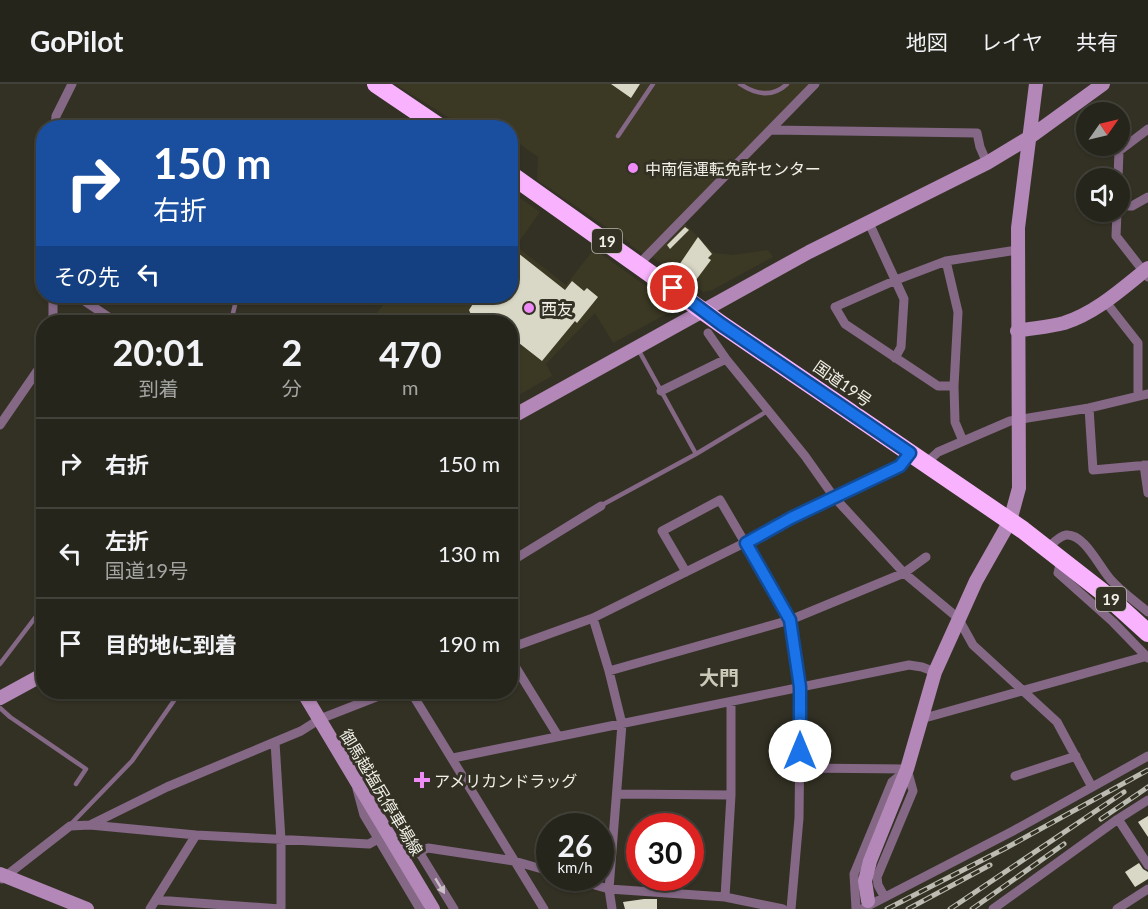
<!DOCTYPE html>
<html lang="ja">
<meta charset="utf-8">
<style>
body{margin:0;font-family:Lato,"Noto Sans JP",sans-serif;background:#2e2d24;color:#f1f3f6;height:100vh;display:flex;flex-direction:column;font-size:22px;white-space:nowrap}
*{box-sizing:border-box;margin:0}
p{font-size:20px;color:#a4a5a3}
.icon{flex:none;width:33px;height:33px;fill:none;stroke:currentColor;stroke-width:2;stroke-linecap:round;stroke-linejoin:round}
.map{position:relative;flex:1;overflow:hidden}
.drawer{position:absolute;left:36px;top:231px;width:482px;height:384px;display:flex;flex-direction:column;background:#26251b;border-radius:24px;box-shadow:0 2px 4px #0004,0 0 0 2px #42423a}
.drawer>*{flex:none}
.banner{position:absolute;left:36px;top:36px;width:482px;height:183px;border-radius:24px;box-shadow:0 2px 4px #0004,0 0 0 2px #42423a;background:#1a4fa0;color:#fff;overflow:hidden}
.needle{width:39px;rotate:56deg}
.buttons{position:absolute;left:1076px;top:18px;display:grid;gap:12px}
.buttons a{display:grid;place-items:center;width:54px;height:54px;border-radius:50%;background:#26251b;box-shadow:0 2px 4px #0004,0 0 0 2px #42423a;font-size:30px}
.speed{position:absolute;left:536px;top:729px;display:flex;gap:12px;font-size:30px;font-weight:700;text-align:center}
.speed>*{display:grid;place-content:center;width:78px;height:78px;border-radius:50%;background:#26251b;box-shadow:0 2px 4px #0004,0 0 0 2px #42423a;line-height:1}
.speed small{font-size:15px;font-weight:400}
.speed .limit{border:9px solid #d22;background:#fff;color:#111}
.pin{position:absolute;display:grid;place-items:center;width:51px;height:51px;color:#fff;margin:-26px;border:3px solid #fff;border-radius:50%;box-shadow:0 2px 6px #0007}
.me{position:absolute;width:66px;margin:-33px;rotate:0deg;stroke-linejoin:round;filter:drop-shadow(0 0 4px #0008)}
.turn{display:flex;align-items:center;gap:21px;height:126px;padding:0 18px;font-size:27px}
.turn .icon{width:78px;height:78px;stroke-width:2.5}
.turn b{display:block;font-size:42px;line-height:51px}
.then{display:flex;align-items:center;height:57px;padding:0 18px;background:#0003;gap:12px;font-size:22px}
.eta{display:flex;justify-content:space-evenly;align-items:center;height:102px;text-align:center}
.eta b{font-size:36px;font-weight:700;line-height:42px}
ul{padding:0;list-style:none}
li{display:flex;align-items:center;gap:18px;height:90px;padding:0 18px;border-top:2px solid #42423a}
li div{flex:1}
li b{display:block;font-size:22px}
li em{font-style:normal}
header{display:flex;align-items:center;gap:36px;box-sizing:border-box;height:84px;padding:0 30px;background:#26251b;border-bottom:2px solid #42423a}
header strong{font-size:28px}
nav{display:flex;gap:33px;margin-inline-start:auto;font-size:21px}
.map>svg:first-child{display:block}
</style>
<header>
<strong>GoPilot</strong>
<nav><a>地図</a><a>レイヤ</a><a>共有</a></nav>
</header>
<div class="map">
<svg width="1148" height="825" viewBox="0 0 1148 825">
<rect width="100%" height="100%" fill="#333124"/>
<path fill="#3b3924" d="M395,0H811L643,170L630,161V159L537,96L538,73L513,55L510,56V44L464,43Z
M510,107L540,128L516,162L566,201L594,165L667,217L668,229L613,259L595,229L546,280L552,292L510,316V238H370L390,212H510Z
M684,139L714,169L733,171L768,166L773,173L712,206L703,208L652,173Z"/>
<path fill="#d9d8c6" d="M611,0H640L631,14Z
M685,143L689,146L670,165L667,161Z
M698,153L712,170L708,174L711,176L693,200L675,187Z
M518,169L565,206L572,197L584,207L587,204L598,213L577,239L575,237L542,277L510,252V238H479L472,233L469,226L478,212H510V180Z
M1148,732V753L1138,738Z
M1139,779L1143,785L1148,788V795L1135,803L1125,788Z
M644,815H657V825H625L623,818Z"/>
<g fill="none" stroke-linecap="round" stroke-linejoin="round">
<path stroke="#846886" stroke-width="4.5" d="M740,0C755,10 772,14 787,0
M618,52L653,0
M231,238L237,212
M638,265L696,370
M602,421L696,370L769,326
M0,580L44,522
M0,624L10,633L86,685L76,700
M71,740L132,677L180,608"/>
<path stroke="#846886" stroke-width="9" d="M55,44L56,32L72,0
M771,46L977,49L980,63L987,79
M1118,94L1119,67L1148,45
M1119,122H1132L1148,113
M1117,128L1116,152L1148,193
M869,139L904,215L901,263L895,274
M946,177L958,228L954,302H938L845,240L835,223L896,196L946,177L1017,166
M639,180L815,0
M77,212L116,238
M1105,217L1138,259V312
M53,238V212
M708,249L726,275L805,372L834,413L904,489L958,534L973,561L1057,638L1092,703
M954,302L955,338L963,357
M661,307L726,275
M1089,324L1093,386L1148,381
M0,341L44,277
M925,380L938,368L1010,337L1089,324L1148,310
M1144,381L1148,409
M1047,465C1052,460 1059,452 1066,451C1085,449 1100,485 1112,497C1122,508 1136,518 1148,528
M1061,476L1058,489L1113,538L1148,574
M510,478L601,422
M686,488L662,447L720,416L790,536L799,603L800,649L799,734L791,825
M593,534L609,587L622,640L609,805L612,825
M510,564L593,534L900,382L910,369
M510,574L558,652
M609,587L790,536L904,489L926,473
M411,608L544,825
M921,635L1147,572
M275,658L281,756V825
M453,674L909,581L922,583L935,588
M800,684L907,685
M1015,692L1076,672
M356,693L379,708L391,722L454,825
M357,705L364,731L420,825
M618,710L731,711
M1118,735L1148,781
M90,741L167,703L301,647L320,635L389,608
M419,768L428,764L514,777L549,787
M570,794L609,805L725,813L783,825
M2,795L70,742L90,741L196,751L369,760L378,755
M884,812L878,801L877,793L913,707L907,685
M725,813L731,711V618
M156,816L280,825
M150,825L196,751
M856,825L854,790L892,698L904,688
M862,825L1013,747L1148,672
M993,825L1118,735L1148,716
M1117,825L1148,805"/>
<path stroke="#b387b7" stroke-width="14" d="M1017,247C1033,244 1049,243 1064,239C1096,229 1123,204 1148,184
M510,334L809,168L987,79L1030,53L1103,0
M303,608L433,825
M0,614L44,590
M0,790L87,825
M868,817L865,797L870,777L907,685L935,588L976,497L1010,437L1019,404L1018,144L1036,0"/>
<path stroke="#f9b3fe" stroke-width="18" d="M376,0L441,44
M510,90L721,240L1023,446L1105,510L1148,549"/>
<defs>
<path id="rail" d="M1101,735L1148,703
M887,825L1004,765L1148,686
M908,825L990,781
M950,825L1124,708
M972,825L1064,760"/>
</defs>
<use href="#rail" stroke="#bdbcb2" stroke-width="5"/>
<use href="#rail" stroke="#333124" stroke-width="3" stroke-dasharray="9" stroke-linecap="butt"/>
</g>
<defs><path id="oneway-solid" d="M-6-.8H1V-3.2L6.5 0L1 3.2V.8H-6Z" transform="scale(1.5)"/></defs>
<use fill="#cbc0c6" href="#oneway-solid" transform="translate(440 802) rotate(59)"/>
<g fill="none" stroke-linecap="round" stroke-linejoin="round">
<defs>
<path id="route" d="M673,204L721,240L910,369L900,382L791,434L746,459L790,536L800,603V667"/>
</defs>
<use href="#route" stroke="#114b97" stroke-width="15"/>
<use href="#route" stroke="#1a73e8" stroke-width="10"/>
</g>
<g fill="#ef8bf7" stroke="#333124" stroke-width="2">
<circle cx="633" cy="84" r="6"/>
<circle cx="529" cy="224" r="6"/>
<path d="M419 687h6v6h6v6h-6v6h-6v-6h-6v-6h6z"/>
</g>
<g text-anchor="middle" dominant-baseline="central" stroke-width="6" stroke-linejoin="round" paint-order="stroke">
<g fill="#333124" stroke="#b8b7ad" stroke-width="1.5">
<rect x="592" y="145" width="30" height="24" rx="4.5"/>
<rect x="1096" y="503" width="30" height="24" rx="4.5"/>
</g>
<g font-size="15" font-weight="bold" fill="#f1f0e8">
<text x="607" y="157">19</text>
<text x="1111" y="515">19</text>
</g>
<g font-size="16" fill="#f1f0e8" stroke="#333124" text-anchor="start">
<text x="645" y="84">中南信運転免許センター</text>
<text x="541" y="224">西友</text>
<text x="434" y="696">アメリカンドラッグ</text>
</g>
<g font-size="16" fill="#f1f0e8" stroke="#333124">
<text transform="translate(843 299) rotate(35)">国道19号</text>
<text transform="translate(382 708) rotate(59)">御馬越塩尻停車場線</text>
</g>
<g font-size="20" font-weight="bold" fill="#cbcab9" stroke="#333124">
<text x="719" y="593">大門</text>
</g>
</g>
</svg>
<div class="buttons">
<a><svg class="needle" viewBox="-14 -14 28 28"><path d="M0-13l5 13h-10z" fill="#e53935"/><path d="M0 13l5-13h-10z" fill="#a4a5a3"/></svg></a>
<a><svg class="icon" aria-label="sound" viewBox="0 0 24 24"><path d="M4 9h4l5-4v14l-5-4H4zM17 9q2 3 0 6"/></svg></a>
</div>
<div class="speed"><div>26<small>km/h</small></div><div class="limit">30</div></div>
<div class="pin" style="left:673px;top:204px;background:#d93025"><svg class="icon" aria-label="arrive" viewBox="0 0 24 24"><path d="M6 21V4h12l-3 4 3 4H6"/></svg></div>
<svg class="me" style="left:800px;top:667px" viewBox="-20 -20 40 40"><circle r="19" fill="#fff"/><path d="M0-13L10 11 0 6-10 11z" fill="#1a73e8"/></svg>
<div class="banner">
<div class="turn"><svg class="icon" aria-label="right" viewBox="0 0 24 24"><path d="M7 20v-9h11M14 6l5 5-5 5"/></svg><div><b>150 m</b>右折</div></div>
<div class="then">その先<svg class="icon" aria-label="left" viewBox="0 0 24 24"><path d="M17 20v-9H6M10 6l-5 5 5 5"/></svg></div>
</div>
<section class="drawer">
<div class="eta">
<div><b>20:01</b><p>到着</p></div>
<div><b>2</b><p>分</p></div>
<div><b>470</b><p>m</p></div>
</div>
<ul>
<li><svg class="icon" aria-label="right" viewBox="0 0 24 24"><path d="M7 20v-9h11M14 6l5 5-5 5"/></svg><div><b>右折</b></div><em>150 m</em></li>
<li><svg class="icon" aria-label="left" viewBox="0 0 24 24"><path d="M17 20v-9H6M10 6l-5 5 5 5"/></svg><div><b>左折</b><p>国道19号</p></div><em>130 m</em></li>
<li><svg class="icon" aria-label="arrive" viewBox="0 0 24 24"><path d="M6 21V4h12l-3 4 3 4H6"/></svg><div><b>目的地に到着</b></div><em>190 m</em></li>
</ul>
</section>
</div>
